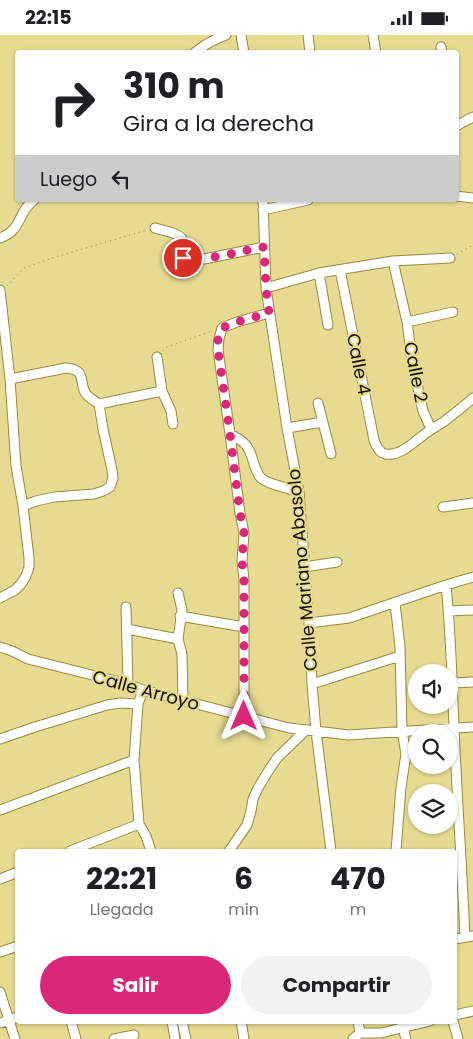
<!DOCTYPE html>
<html lang="es">
<style>
body{margin:0;font-family:Poppins,sans-serif;background:#f2f2f2;color:#202124;height:100vh;display:flex;flex-direction:column;font-size:19px;white-space:nowrap}
*{box-sizing:border-box;margin:0}
p{font-size:16px;color:#757577}
.icon{flex:none;width:28px;height:28px;fill:none;stroke:currentColor;stroke-width:2;stroke-linecap:round;stroke-linejoin:round}
.map{position:relative;flex:1;overflow:hidden}
.sheet{position:absolute;left:15px;top:814px;width:442px;height:175px;display:flex;flex-direction:column;background:#fff;border-radius:5px;box-shadow:0 1px 4px #0004}
.sheet>*{flex:none}
.guide{position:absolute;left:15px;top:15px;width:444px;height:152px;border-radius:5px;box-shadow:0 1px 4px #0004;background:#fff;color:#202124;overflow:hidden}
.buttons{position:absolute;left:408px;top:629px;display:grid;gap:10px}
.buttons a{display:grid;place-items:center;width:50px;height:50px;border-radius:50%;background:#fff;box-shadow:0 1px 4px #0004;font-size:25px}
.pin{position:absolute;display:grid;place-items:center;width:42px;height:42px;color:#fff;margin:-21px;border:2px solid #fff;border-radius:50%;box-shadow:0 1px 5px #0007}
.me{position:absolute;width:55px;margin:-28px;rotate:0deg;stroke-linejoin:round;filter:drop-shadow(0 0 4px #0008)}
.turn{display:flex;align-items:center;gap:18px;height:105px;padding:0 25px;font-size:22px}
.turn .icon{width:65px;height:65px;stroke-width:2.5}
.turn b{display:block;font-size:35px;line-height:42px}
.then{display:flex;align-items:center;height:48px;padding:0 25px;background:#0003;gap:10px;font-size:19px}
.eta{display:flex;justify-content:space-evenly;align-items:center;height:85px;text-align:center}
.eta b{font-size:30px;font-weight:700;line-height:35px}
.primary-button{display:flex;gap:10px;margin-top:auto;padding:10px 25px}
.primary-button a{flex:1;height:58px;border-radius:30px;background:#db2777;color:#fff;font-size:20px;font-weight:700;line-height:58px;text-align:center}
.primary-button a+a{background:#f2f2f2;color:#202124}
.status{display:flex;justify-content:space-between;align-items:center;height:35px;padding:0 25px;background:#fff;direction:ltr}
.status svg{height:14px;fill:currentColor}
.map>svg:first-child{display:block}
</style>
<div class="status"><b>22:15</b><svg viewBox="0 0 49 12"><path d="M0 12V9h3v3zM5 12V6h3v6zM10 12V3h3v9zM15 12V0h3v12zM26 1h20v11H26zM47 4h2v5h-2z"/></svg></div>
<div class="map">
<svg width="473" height="1004" viewBox="0 0 473 1004">
<rect width="100%" height="100%" fill="#e6db90"/>
<g fill="none" stroke-linecap="round" stroke-linejoin="round">
<defs>
<path id="minor" d="M241,0L244,18
M308,0L310,18
M373,0L376,18
M441,12L442,18
M194,18C204,10 214,4 226,0
M456,91L473,82
M456,161L473,163
M263,165L266,253L287,393L299,457L309,588L312,649L316,696L331,816
M263,175L308,165
M155,193C161,195 179,198 182,204C184,208 182,216 182,221L184,224H204L264,212
M0,203C23,195 17,177 34,165
M393,226L407,287L413,332L423,376L431,394
M340,235L374,405C376,411 379,418 386,419C401,422 418,403 429,396C435,392 441,389 446,385C455,378 464,371 473,363
M319,238L328,290
M266,253L319,238L393,226L450,223
M0,255L10,344L16,431L23,471L29,523V532L26,541L21,549L15,555L0,563
M407,287L453,277
M157,322L162,356L171,376L173,389
M10,344L66,333C88,335 78,347 86,359C89,363 95,366 99,369L103,394L112,435L113,443L110,452L103,456L94,459L54,462L36,466L23,471
M318,368L331,419
M99,369L162,356
M287,393L323,387
M230,399C235,402 240,404 244,408C254,417 252,433 261,443C269,450 289,453 299,457
M443,472L473,468
M304,532L337,527
M446,550C451,598 452,645 454,693C457,763 462,832 465,902
M178,558L182,575L178,604L182,619L183,666
M395,568L400,612L402,696L406,719L401,752L396,816
M126,572L128,649
M448,576L473,575
M180,581L244,592
M309,588L349,583L446,550L473,542
M127,594L178,604
M0,612L12,616L28,624L128,649L143,655L289,693L316,696L348,700L473,692
M453,648L473,647
M312,649L400,621
M143,655L138,669L134,725L139,789L146,801L151,816
M244,681V545L242,526L244,498L240,478L230,399L218,315L219,304L222,293L237,287L269,278
M0,704L35,692L107,670L120,668L138,669
M0,775L134,725
M70,816L139,789
M229,816L247,790L251,776L253,764L258,753L269,735L277,723L306,695
M0,844L18,837
M455,904L473,901
M0,917L18,911
M0,957L15,1004
M455,980L473,976
M71,986L76,1004
M172,986L175,1004
M182,986L186,1004
M241,986L244,1004
M358,986L360,998
M453,986L458,1004
M0,988L18,982
M403,993L406,1004
M114,1004L134,1000
M353,1004L360,998H381L430,986"/>
</defs>
<use href="#minor" stroke="#958a40" stroke-width="11"/>
<path stroke="#877f4f" stroke-width="1" stroke-dasharray="1 4" stroke-linecap="butt" d="M457,219L473,210
M7,251L24,233L52,223L147,195
M163,316L167,312L212,296"/>
<use href="#minor" stroke="#fff" stroke-width="9"/>
</g>
<g fill="none" stroke-linecap="round" stroke-linejoin="round">
<path stroke="#db2777" stroke-width="9" stroke-dasharray="0 16.2" d="M183,223C199,228 245,215 264,212L266,253L269,278L237,287L222,293L218,304V315L230,399L240,478L244,498L242,526L244,545V681"/>
</g>
<g text-anchor="middle" dominant-baseline="central" stroke-width="4.5" stroke-linejoin="round" paint-order="stroke">
<g font-size="18" fill="#130f00" stroke="#e6db90">
<text transform="translate(359 329) rotate(79)">Calle 4</text>
<text transform="translate(416 337) rotate(79)">Calle 2</text>
<text transform="translate(302 535) rotate(-95)">Calle Mariano Abasolo</text>
<text transform="translate(146 655) rotate(15)">Calle Arroyo</text>
</g>
</g>
</svg>
<div class="buttons">
<a><svg class="icon" aria-label="sound" viewBox="0 0 24 24"><path d="M4 9h4l5-4v14l-5-4H4zM17 9q2 3 0 6"/></svg></a>
<a><svg class="icon" aria-label="search" viewBox="0 0 24 24"><circle cx="10" cy="10" r="6"/><path d="M15 15l6 6"/></svg></a>
<a><svg class="icon" aria-label="layers" viewBox="0 0 24 24"><path d="M12 4l9 5-9 5-9-5zM3 14l9 5 9-5"/></svg></a>
</div>
<div class="pin" style="left:183px;top:223px;background:#d93025"><svg class="icon" aria-label="arrive" viewBox="0 0 24 24"><path d="M6 21V4h12l-3 4 3 4H6"/></svg></div>
<svg class="me" style="left:244px;top:681px" viewBox="-20 -20 40 40"><path d="M0-17L14 15 0 8-14 15z" fill="#db2777" stroke="#fff" stroke-width="4"/></svg>
<div class="guide">
<div class="turn"><svg class="icon" aria-label="right" viewBox="0 0 24 24"><path d="M7 20v-9h11M14 6l5 5-5 5"/></svg><div><b>310 m</b>Gira a la derecha</div></div>
<div class="then">Luego<svg class="icon" aria-label="left" viewBox="0 0 24 24"><path d="M17 20v-9H6M10 6l-5 5 5 5"/></svg></div>
</div>
<section class="sheet">
<div class="eta">
<div><b>22:21</b><p>Llegada</p></div>
<div><b>6</b><p>min</p></div>
<div><b>470</b><p>m</p></div>
</div>
<div class="primary-button"><a>Salir</a><a>Compartir</a></div>
</section>
</div>
